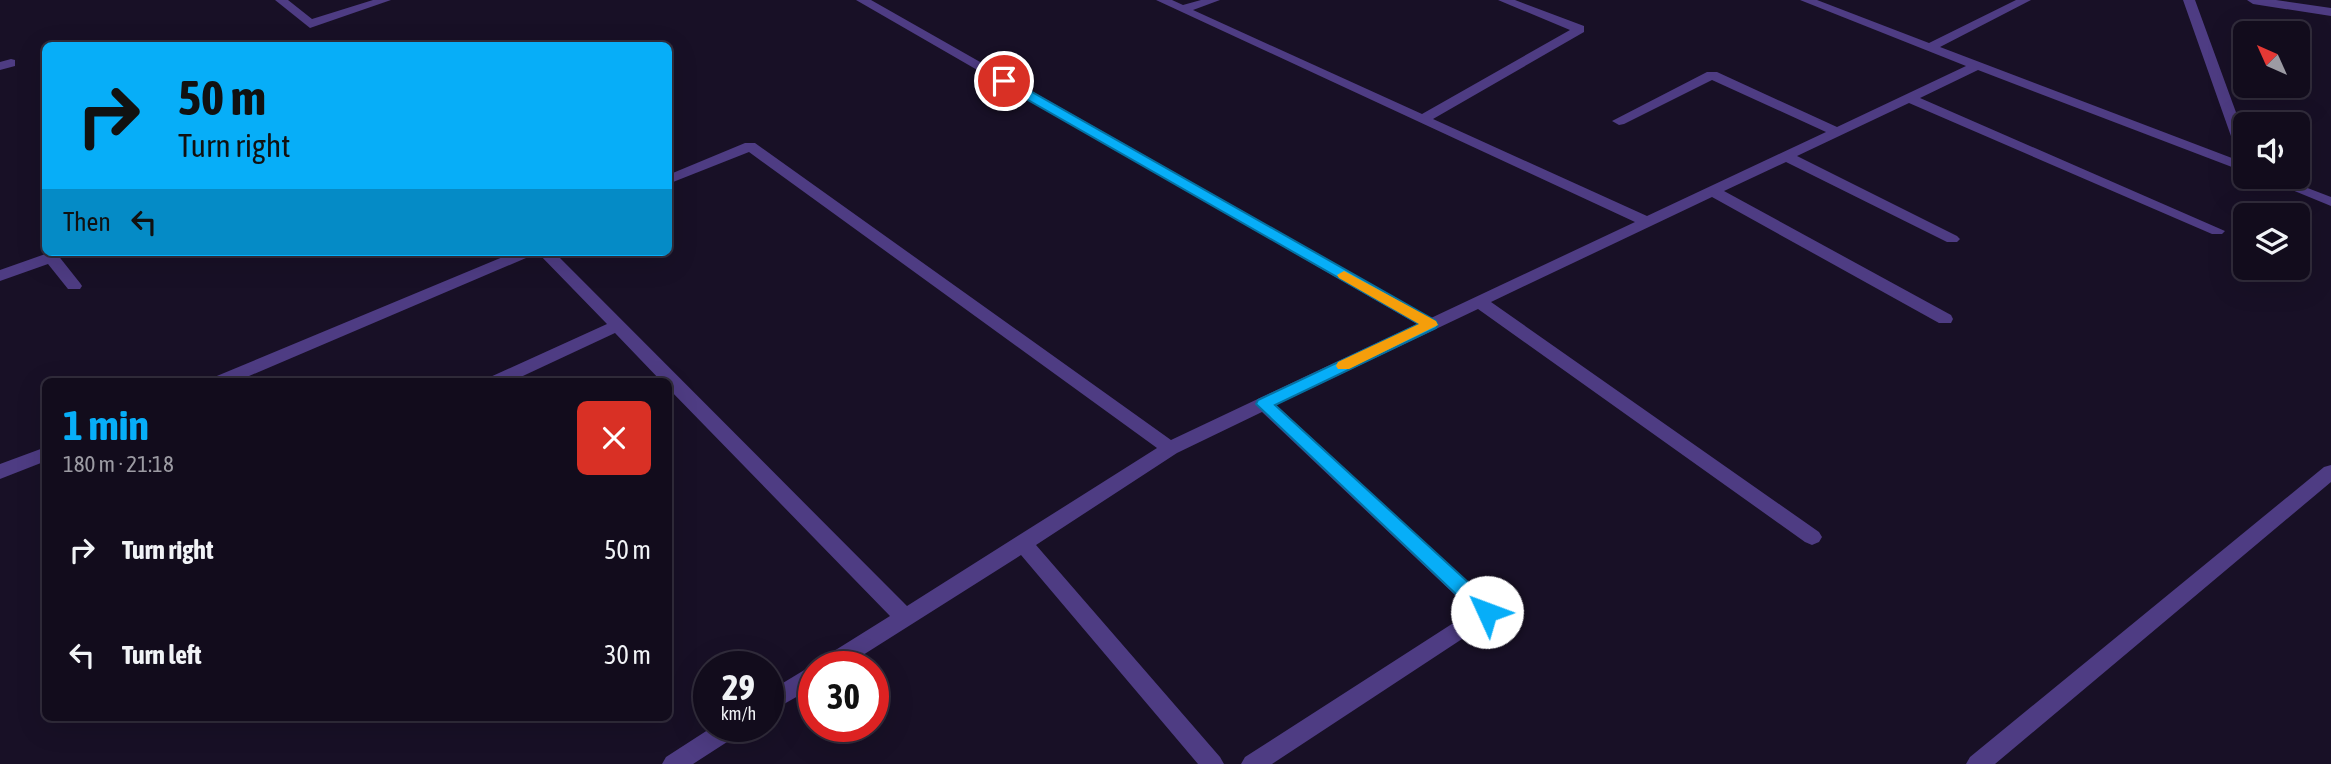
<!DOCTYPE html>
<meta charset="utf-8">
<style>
body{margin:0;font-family:"Asap Condensed",sans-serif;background:#1b1525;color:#f1f3f6;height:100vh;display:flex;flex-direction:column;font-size:26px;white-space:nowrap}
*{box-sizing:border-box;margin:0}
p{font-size:23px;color:#9c9ba3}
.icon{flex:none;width:38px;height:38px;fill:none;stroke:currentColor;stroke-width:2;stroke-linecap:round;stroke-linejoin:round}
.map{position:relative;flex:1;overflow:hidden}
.side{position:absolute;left:42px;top:378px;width:630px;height:343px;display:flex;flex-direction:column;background:#120c1c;border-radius:10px;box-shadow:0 7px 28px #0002,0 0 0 2px #312c3b}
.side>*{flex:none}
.banner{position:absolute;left:42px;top:42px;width:630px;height:214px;border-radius:10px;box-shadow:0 7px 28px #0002,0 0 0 2px #312c3b;background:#07aef8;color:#111;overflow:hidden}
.needle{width:46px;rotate:315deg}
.buttons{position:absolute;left:2233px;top:21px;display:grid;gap:14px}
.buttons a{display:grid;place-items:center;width:77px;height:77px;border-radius:10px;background:#120c1c;box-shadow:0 7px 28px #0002,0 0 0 2px #312c3b;font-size:35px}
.speed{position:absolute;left:693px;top:651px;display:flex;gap:14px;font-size:35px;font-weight:700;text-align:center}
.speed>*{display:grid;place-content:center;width:91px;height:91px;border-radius:50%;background:#120c1c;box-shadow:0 7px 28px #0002,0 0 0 2px #312c3b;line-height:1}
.speed small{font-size:18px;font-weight:400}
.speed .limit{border:10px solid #d22;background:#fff;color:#111}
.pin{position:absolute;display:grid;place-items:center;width:60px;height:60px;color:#fff;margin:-30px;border:4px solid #fff;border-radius:50%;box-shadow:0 2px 7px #0007}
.me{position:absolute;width:77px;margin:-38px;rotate:313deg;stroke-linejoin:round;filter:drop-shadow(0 0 5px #0008)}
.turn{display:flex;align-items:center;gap:24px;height:147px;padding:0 21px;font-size:32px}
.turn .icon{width:91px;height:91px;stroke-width:2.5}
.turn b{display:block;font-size:49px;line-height:60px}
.then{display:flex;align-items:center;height:66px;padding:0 21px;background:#0003;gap:14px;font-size:26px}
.round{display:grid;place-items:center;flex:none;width:74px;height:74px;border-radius:10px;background:#1b1525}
.summary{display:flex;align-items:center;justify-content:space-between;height:119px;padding:0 21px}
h1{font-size:42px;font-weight:700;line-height:52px;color:#07aef8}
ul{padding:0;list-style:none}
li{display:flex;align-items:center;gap:21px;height:105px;padding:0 21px}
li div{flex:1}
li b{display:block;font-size:26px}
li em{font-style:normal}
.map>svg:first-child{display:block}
</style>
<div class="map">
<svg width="2331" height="764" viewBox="0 0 2331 764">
<rect width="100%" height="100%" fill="#181026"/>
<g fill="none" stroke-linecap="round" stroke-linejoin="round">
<path fill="#4e3c83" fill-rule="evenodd" d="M275,0H288L312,19L373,0H391L310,28Z
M856,0H871L1431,318L1635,222L1156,0H1172L1183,5L1201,0H1220L1193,10L1422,114L1570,30L1498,0H1515L1584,26V32L1433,119L1647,216L1826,132L1712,80L1624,124L1619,125L1612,121L1707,72H1717L1837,127L1966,66L1800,0H1817L1929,43L2016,0H2031L1940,47L2245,163V172L1978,70L1920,98L2225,231L2222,234H2212L1909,103L1797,156L1957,236L1960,239L1957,242H1947L1786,162L1724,191L1951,315L1953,319L1951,323H1939L1712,197L1491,302L1819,532L1822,537L1819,542L1812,545L1805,542L1478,309L1276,405L1494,606L1497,612L1494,618L1272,764H1241L1245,757L1472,611L1262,412L1177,453L1036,545L1220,757L1224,764H1198L1021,555L844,667H814V687L768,713V692L806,669L815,666L818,661L890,616L668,388V382H662L615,333L510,382H486L488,378L607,324L537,252H554L907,606L1157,448L749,152L668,184V175L745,143H755L1171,440L1417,324Z
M2183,0H2195L2245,137V160L2238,156Z
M2247,0H2276L2331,8V16L2253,4Z
M11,59L15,60V66L0,70V62Z
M2260,177H2279L2331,197V206Z
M51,252L57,254L80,283L82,286L80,289H68L48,264L0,281V270Z
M515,252H536L533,255L235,382H210L212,378Z
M46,447V461L0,479V464Z
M2331,465V482L1995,764H1966L1970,757L2324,467Z
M714,726H744L741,733L693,764H662L666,757Z"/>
</g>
<path fill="#07aef8" stroke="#0571a1" stroke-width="2" d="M1000,79H1009L1436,321L1438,325L1436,328L1275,405L1494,606L1496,612L1494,617L1487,619L1480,617L1256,404L1258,400L1419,324L1000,84Z"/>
<path fill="#f59e0b" d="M1344,271L1436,321L1438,325L1349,369H1338L1336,366L1338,362L1419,324L1339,278L1337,275Z"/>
</svg>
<div class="buttons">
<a><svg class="needle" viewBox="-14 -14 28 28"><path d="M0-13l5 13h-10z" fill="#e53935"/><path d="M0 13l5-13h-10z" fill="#9c9ba3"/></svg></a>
<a><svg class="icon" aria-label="sound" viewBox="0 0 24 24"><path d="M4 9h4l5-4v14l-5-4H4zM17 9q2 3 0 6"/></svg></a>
<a><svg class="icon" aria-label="layers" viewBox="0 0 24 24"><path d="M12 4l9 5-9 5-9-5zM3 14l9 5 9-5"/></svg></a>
</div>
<div class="speed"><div>29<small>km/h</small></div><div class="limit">30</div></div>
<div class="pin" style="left:1004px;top:81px;background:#d93025"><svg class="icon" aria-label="arrive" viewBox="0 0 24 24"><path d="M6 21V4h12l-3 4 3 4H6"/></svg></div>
<svg class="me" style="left:1487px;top:612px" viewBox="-20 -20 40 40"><circle r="19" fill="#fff"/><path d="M0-13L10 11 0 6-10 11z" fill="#07aef8"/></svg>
<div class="banner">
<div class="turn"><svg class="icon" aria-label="right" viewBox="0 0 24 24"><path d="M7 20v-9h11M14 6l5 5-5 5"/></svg><div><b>50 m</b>Turn right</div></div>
<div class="then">Then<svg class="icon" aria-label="left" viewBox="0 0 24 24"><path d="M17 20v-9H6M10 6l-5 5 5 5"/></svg></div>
</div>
<section class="side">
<div class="summary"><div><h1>1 min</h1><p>180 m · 21:18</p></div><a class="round" style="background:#d93025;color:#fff"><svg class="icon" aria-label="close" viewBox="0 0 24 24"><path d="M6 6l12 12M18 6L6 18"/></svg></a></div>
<ul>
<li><svg class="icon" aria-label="right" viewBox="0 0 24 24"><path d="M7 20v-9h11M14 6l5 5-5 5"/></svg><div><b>Turn right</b></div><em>50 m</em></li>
<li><svg class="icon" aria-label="left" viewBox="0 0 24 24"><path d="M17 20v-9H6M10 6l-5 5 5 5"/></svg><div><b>Turn left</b></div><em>30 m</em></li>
</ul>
</section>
</div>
